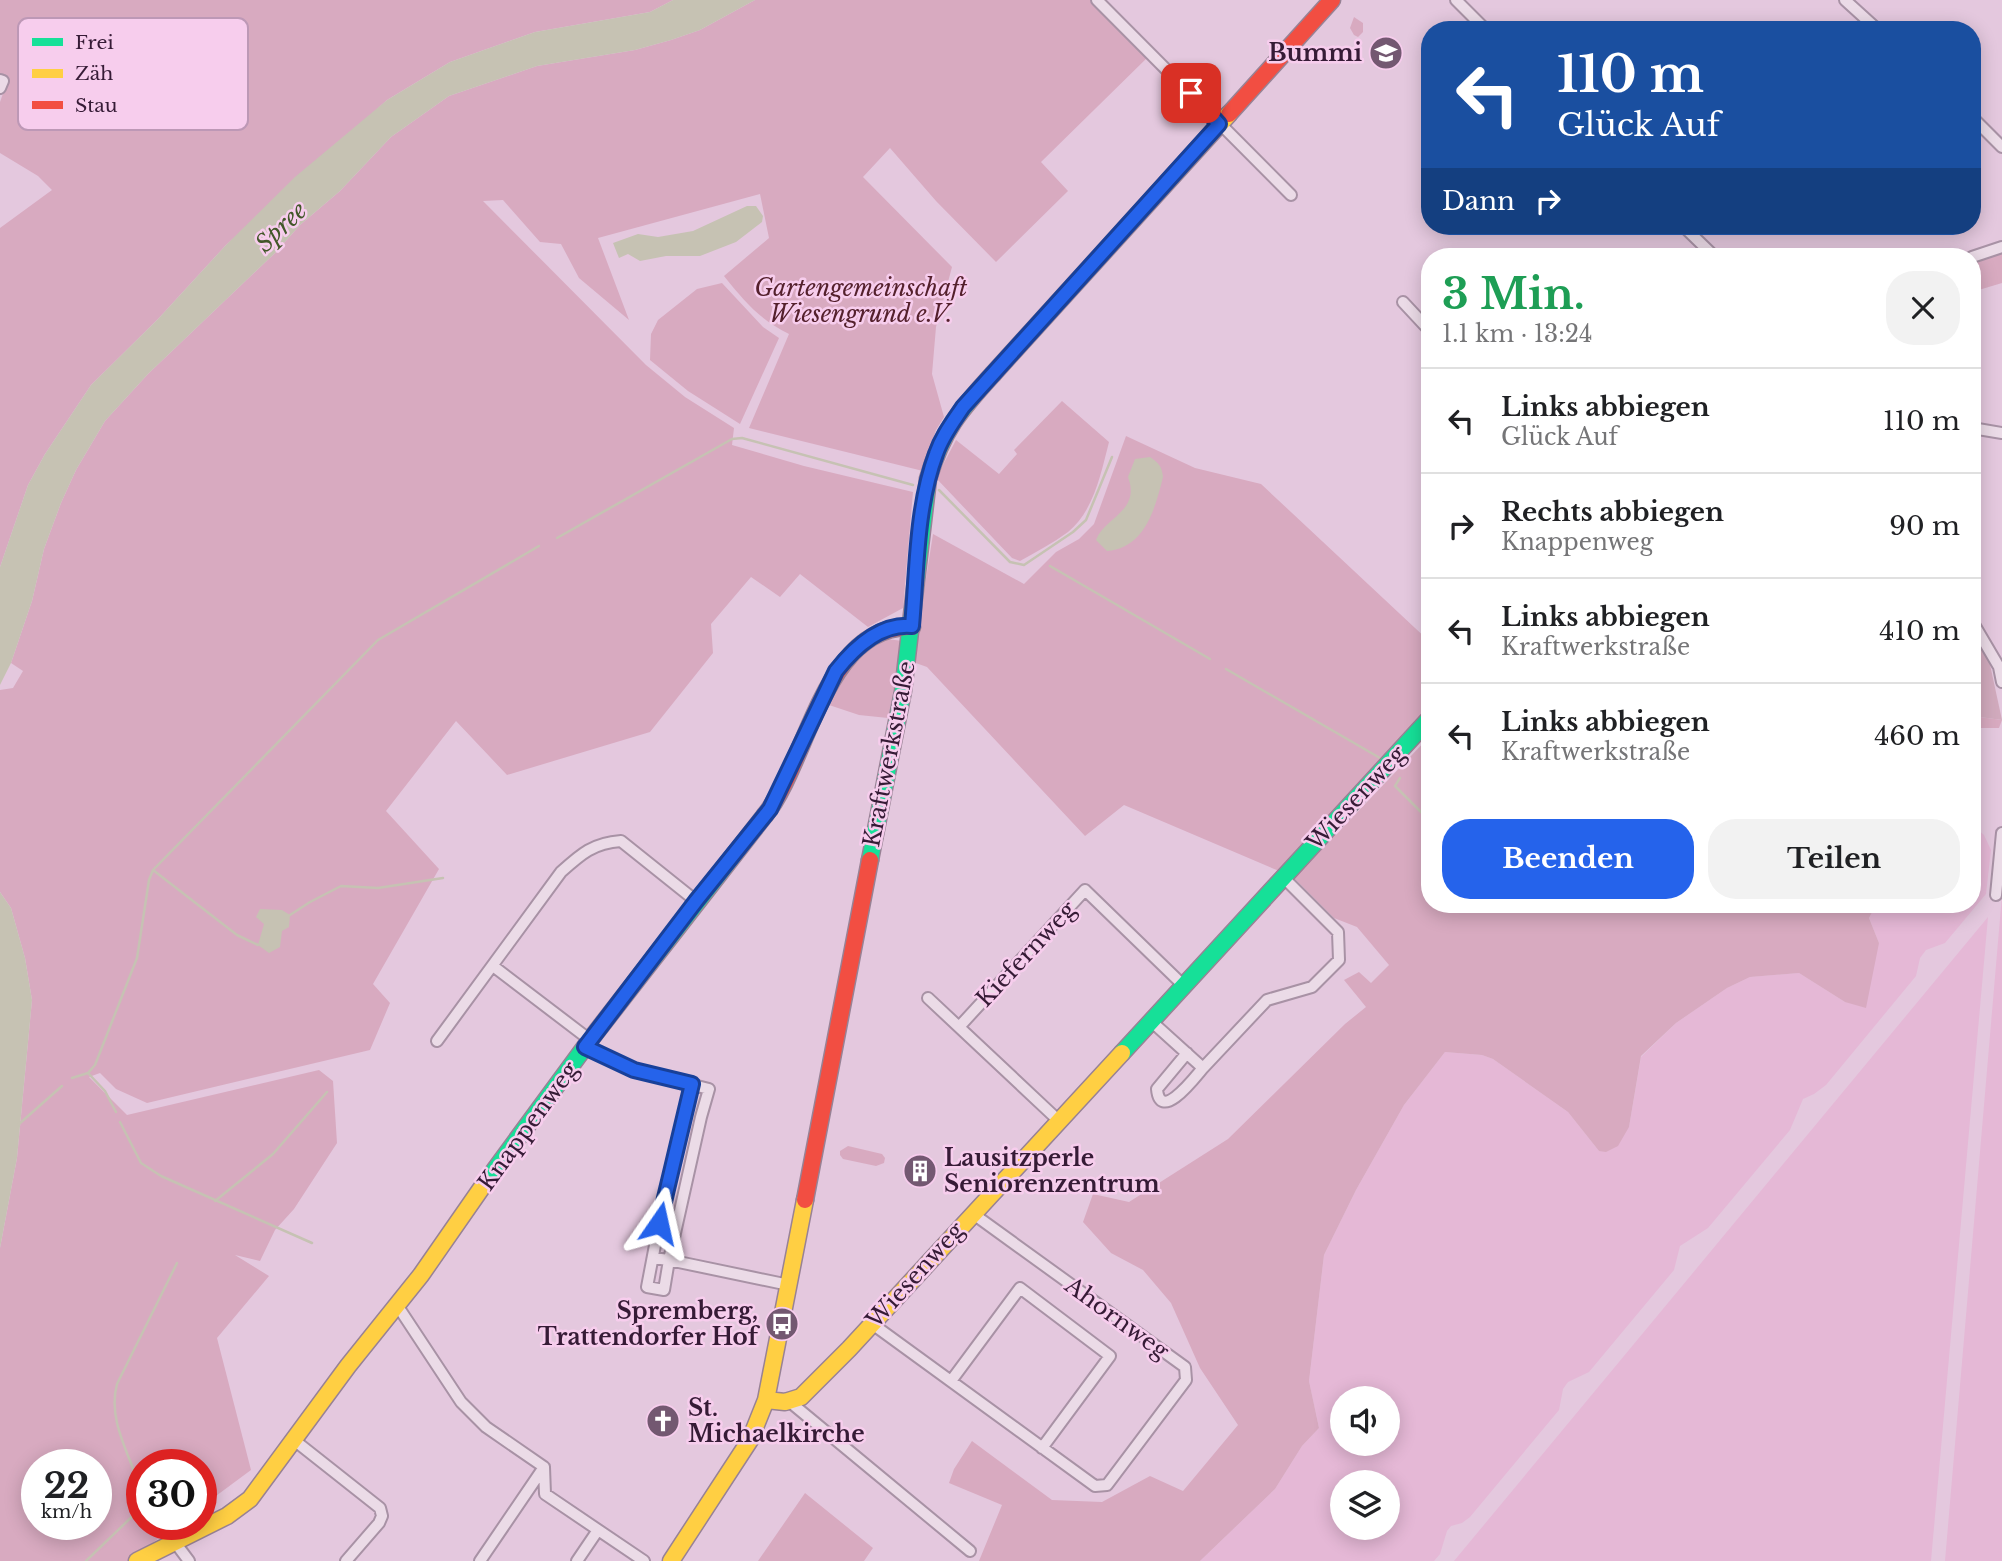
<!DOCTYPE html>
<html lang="de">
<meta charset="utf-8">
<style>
body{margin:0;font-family:"Libre Baskerville",serif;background:#f2f2f2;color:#202124;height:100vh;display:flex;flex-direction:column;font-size:26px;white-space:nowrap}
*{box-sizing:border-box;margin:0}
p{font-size:23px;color:#757577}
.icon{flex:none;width:38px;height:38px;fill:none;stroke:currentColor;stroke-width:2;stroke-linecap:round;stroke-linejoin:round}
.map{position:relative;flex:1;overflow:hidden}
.sheet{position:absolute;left:1421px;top:248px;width:560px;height:665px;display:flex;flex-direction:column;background:#fff;border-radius:28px;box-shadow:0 4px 18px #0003}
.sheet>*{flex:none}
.guide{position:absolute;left:1421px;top:21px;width:560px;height:214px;border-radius:28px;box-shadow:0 4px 18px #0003;background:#1a4fa0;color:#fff;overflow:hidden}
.buttons{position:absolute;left:1330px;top:1386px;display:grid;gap:14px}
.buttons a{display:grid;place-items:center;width:70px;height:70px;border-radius:50%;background:#fff;box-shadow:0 4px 18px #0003;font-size:35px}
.speed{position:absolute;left:21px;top:1449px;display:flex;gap:14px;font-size:35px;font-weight:700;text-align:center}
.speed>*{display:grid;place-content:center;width:91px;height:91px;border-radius:50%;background:#fff;box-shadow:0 4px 18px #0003;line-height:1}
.speed small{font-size:18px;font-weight:400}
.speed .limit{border:10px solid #d22;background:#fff;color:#111}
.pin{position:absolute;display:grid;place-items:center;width:60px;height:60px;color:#fff;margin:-30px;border-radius:14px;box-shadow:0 4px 10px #0006}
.me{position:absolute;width:77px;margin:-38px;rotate:11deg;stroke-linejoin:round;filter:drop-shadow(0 0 5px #0008)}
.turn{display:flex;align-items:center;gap:24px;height:147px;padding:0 21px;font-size:32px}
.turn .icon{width:91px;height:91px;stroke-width:2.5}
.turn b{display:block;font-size:49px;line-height:60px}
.then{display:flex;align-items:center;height:66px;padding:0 21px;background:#0003;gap:14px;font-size:26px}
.round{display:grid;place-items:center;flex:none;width:74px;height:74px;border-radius:28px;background:#f2f2f2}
.overview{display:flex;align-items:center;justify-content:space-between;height:119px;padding:0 21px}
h1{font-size:42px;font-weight:800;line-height:52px;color:#1e9e55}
.button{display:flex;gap:14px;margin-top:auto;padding:14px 21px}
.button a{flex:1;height:80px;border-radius:28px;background:#2563eb;color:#fff;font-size:28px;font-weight:800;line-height:80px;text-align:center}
.button a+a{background:#f2f2f2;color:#202124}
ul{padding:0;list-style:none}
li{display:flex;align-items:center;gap:21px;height:105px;padding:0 21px;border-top:2px solid #e0e0e0}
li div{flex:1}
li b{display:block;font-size:26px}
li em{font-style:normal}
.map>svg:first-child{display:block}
</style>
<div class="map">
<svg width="2002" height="1561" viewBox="0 0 2002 1561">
<rect width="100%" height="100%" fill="#e4c8de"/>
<path fill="#e5b8d6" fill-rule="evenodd" d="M1972,824L1984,835L1991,850L1986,894L1945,943L1926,950L1920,958L1916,976L1826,1085L1814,1094L1803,1099L1790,1130L1708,1228L1680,1246L1674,1270L1589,1372L1568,1382L1563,1389L1559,1410L1470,1517L1462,1523L1451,1526L1447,1531L1440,1554L1434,1561H1200L1275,1489L1302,1446L1319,1428L1309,1381L1324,1255L1356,1190L1404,1105L1445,1052L1482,1055L1493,1059L1568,1112L1599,1151L1629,1127L1641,1057L1676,1023L1727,988L1750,977L1799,973L1845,1002L1879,943L1869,918L1876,905H1972ZM1342,1398H1388V1444H1342ZM1342,1482H1388V1528H1342Z
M2002,895V1561H1945Z
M1988,917L1931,1561H1454Z"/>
<path fill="#d8aac0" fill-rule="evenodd" d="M0,0H673L650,12L535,32L450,62L387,100L226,245L158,319L91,385L45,454L28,485L0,567V228L52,190L38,176L0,153V102L7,82L0,78Z
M755,0H1097L1150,55L1041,162L1068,191L996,262L936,201L890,148L863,177L952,267L936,327L932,374L944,417L936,430L923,471L749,428L789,334C759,319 745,302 724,276L769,238L760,194L598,238L629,320L579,278L561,244L540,242L503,200L483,201L646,365L685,397L734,428L732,445L804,466L913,492L903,608L868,627L800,574L780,597L751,577L711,624L713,653L650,732L507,775L456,721L386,811L439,869L373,984L390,1003L370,1050L147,1103L116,1089L100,1073L89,1077L127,1115L319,1070L333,1081L337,1143L294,1209L275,1230L260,1261L235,1255L269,1276L217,1338L251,1470L201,1507V1465H142V1524H178L128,1561H0V1248L17,1158L32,1000L25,958L11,908L0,892V690L13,688L23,671L11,663L32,601L44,549L61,503L76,470L105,421L148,374L275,253L300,225L340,191L391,137L449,96L537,66L635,50L671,40L700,30ZM37,1465H96V1524H37Z
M1354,17L1363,23V32L1358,37L1354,35L1350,28Z
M2002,252V283L1972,292V261Z
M722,283L763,327L779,338L740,424L688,391L650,360L651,334L658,320L697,289Z
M1062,401L1109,442C1101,473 1094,511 1068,532C1053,543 1036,552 1020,561L1012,558L936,478L956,440L999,474L1017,454L1014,450Z
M1126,436L1195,468L1261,484L1430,642V707L1279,871L1124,805L1085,836L927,667L913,662L933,534L1024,584L1056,552L1079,539L1094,524Z
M878,638L903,641L888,718L859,715L829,705L841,676Z
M1972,716L2002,720L1999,728H1972Z
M1430,736V905H1876L1869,918L1879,943L1866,1008L1845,1002L1799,973L1750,977L1727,988L1676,1023L1641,1056L1629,1127L1618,1146L1606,1152L1599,1151L1568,1112L1493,1059L1482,1055L1445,1052L1404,1105L1356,1190L1324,1255L1309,1381L1319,1428L1302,1446L1275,1489L1200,1561H979L1002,1505L949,1483L954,1469L972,1441L1052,1500L1102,1502L1150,1476L1183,1491L1238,1425L1200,1368L1171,1303L1143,1270L1111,1253L1083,1222L1093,1194L1129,1202L1228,1139L1345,1024L1366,1007L1344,980L1359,972L1371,983L1389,965L1357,927L1334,918L1292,876L1303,869Z
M848,1146L882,1154L885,1158L884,1163L876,1166L843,1159L840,1155V1151Z
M805,1493L873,1548L864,1561H758Z"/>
<path fill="#d1aabd" d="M1972,636L1989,660L2002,720L1972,716Z"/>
<path fill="#c6c2b3" d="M673,0H755L700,30L671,40L635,50L537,66L449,96L391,137L340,191L300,225L275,253L148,374L105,421L76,470L61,503L44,549L32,601L11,663L0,685V567L28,485L45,454L91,385L158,319L226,245L295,177L387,100L450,62L535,32L650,12Z
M747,206H756L763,216L762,222L736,242L700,256H666L640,261L628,254L619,258L613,243L638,234L658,237L693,231Z
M1150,457C1159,463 1162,467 1163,477C1155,509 1145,548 1107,551L1096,540C1104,518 1141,511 1128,477L1135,459Z
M0,892L11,908L25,958L32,1000L17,1158L0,1248Z
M260,909L282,910L290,915L289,927L282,931L280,947L269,953L258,945L264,924L256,917Z"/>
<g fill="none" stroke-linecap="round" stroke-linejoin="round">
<path stroke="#c6c2b3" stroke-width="2.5" d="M939,490L1010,562L1024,565L1073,532L1086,520L1112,457
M557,538L732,439L742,438L913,485
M1050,566L1210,659
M1226,669L1380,758
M1400,778L1395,786L1430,821
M153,870L237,935L258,945
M290,915L310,902L341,886L378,888L443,878
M88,1073L105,1091L116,1112
M72,1078L88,1073L95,1065L137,958L149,880L153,870L378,640L539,546
M120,1122L141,1163L161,1176L312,1243
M19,1124L62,1086
M215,1201L273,1154L327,1092
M142,1487L137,1479C126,1448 108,1417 117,1384L177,1263
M86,1561L142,1507"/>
<defs>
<path id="street" d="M1097,0L1291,195
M1456,0L1486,30
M1845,0L1878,30
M0,80L3,81L0,88
M1972,117L2002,147
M1683,226L1715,257
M1972,257L2002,247
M1403,302L1430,331
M1972,428L2002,433
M1972,621L1999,667L2002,682
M1996,895L2002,833
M493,966L590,1040
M928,998L1058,1120
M1151,1021L1203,1068L1267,1000L1312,987L1339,960L1338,932L1283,877
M959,1027L1085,890L1184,986
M437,1041L561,872C581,854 593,843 621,841L696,901
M585,1047L634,1070L709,1089L701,1117L669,1260L789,1285
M1187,1053L1157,1089C1160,1124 1196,1076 1203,1068
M653,1258L669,1260L664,1290L647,1287L665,1193L692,1084
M397,1305L461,1402L486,1427L544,1467L545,1494L644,1561
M871,1323L1095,1486L1107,1485L1186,1380L1185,1367L972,1213
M951,1381L1020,1288L1110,1356L1042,1448
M790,1402L970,1551
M294,1440L380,1508L382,1516L379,1523L346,1561
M174,1541L189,1561
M480,1561L544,1467
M577,1561L598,1530"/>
<path id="fast" d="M870,860L903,691L928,479C942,431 960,410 993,374
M1122,1053L1430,718
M485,1183L590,1040L765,815"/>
<path id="slow" d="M993,374L1229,114
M766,1400L785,1402L801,1397L849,1349L1122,1053
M137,1561L227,1516L250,1499L348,1366L421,1275L485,1183
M671,1561L750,1440L766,1400L805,1200"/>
<path id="jam" d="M1229,114L1332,0
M765,815C808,762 824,623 912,627
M805,1200L870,860"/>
</defs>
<use href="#street" stroke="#a892a5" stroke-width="14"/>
<use href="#fast" stroke="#988295" stroke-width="19"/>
<use href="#slow" stroke="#988295" stroke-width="19"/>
<use href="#jam" stroke="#988295" stroke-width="19"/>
<use href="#street" stroke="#ebdbe7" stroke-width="10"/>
<use href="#fast" stroke="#16e098" stroke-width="16"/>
<use href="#slow" stroke="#ffcf43" stroke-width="16"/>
<use href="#jam" stroke="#f24e42" stroke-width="16"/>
</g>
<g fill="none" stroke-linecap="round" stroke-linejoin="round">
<defs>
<path id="route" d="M659,1223L692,1084L634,1070L585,1047L696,901L770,809L836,671C854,648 881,623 912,626C917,570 916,508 936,454C942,436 953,422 963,407L1219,124L1191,93"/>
</defs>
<use href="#route" stroke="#184099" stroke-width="18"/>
<use href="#route" stroke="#2563eb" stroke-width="12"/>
</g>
<defs>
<symbol id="school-disc" viewBox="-11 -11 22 22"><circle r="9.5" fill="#735871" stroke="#f7cded"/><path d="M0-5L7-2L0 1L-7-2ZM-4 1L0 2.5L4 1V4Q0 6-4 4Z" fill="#fff"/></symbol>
<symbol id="building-disc" viewBox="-11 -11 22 22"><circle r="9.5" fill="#735871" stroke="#f7cded"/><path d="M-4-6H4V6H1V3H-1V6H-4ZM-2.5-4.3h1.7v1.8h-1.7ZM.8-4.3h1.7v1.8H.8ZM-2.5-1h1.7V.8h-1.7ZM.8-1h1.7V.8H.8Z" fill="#fff"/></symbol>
<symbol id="bus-disc" viewBox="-11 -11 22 22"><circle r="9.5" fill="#735871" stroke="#f7cded"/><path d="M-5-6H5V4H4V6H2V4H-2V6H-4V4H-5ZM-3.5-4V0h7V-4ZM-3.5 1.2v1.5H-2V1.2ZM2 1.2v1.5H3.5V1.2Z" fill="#fff"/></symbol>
<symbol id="church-disc" viewBox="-11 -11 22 22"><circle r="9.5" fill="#735871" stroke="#f7cded"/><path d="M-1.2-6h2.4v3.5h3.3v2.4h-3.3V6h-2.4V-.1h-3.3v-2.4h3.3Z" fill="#fff"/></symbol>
</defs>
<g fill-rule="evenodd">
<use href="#school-disc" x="1367" y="34" width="38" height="38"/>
<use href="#building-disc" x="901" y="1152" width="38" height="38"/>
<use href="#bus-disc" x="763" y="1305" width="38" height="38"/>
<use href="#church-disc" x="644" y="1402" width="38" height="38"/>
</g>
<g text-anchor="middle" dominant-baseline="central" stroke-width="5" stroke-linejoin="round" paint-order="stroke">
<g font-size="23" font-weight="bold" fill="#361b36" stroke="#f7cded" text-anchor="end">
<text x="1362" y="53">Bummi</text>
<text x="944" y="1158" text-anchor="start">Lausitzperle<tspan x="944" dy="26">Seniorenzentrum</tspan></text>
<text x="758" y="1311">Spremberg,<tspan x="758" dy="26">Trattendorfer Hof</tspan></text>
<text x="688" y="1408" text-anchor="start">St.<tspan x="688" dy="26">Michaelkirche</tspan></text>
</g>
<g font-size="23" font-style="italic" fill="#54202c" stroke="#f7cded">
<text x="861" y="288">Gartengemeinschaft<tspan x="861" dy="26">Wiesengrund e.V.</tspan></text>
</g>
<g font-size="23" fill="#361b36" stroke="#f7cded">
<text transform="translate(889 754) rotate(-79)">Kraftwerkstraße</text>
<text transform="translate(1356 798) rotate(-47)">Wiesenweg</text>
<text transform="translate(1026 954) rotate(-47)">Kiefernweg</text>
<text transform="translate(528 1126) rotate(-54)">Knappenweg</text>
<text transform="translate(915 1275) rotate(-48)">Wiesenweg</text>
<text transform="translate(1117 1318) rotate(36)">Ahornweg</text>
</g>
<g font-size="24" font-style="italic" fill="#425729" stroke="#f7cded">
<text transform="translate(281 227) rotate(-44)">Spree</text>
</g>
</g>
<rect x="18" y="18" width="230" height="112" rx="10" fill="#f7cded" stroke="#bd98b6" stroke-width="2"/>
<rect x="32" y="38" width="31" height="8" fill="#16e098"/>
<rect x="32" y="69" width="31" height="9" fill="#ffcf43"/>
<rect x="32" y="101" width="31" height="8" fill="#f24e42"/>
<g font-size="19" fill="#361b36">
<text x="75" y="49">Frei</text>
<text x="75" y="80">Zäh</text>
<text x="75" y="112">Stau</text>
</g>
</svg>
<div class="buttons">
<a><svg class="icon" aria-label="sound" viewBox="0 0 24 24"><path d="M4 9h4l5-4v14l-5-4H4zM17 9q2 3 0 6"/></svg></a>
<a><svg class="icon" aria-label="layers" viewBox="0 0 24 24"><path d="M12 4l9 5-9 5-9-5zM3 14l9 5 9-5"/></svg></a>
</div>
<div class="speed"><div>22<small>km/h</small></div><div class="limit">30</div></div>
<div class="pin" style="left:1191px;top:93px;background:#d93025"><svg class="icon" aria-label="arrive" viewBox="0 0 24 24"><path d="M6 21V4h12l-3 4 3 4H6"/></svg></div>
<svg class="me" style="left:659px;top:1223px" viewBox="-20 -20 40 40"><path d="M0-17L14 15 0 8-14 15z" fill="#2563eb" stroke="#fff" stroke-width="4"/></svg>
<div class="guide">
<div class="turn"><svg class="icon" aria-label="left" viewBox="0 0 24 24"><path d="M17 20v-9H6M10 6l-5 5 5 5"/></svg><div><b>110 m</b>Glück Auf</div></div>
<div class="then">Dann<svg class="icon" aria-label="right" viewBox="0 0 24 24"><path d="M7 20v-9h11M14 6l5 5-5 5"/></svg></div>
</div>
<section class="sheet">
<div class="overview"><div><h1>3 Min.</h1><p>1.1 km · 13:24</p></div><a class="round"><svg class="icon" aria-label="close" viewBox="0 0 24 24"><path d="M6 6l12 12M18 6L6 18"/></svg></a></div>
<ul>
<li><svg class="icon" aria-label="left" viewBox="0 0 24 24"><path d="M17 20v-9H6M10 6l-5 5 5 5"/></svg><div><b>Links abbiegen</b><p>Glück Auf</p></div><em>110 m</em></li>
<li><svg class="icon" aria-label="right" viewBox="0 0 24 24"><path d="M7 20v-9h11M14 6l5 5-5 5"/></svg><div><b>Rechts abbiegen</b><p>Knappenweg</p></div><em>90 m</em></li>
<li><svg class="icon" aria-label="left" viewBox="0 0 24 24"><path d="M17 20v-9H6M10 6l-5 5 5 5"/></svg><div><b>Links abbiegen</b><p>Kraftwerkstraße</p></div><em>410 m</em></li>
<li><svg class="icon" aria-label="left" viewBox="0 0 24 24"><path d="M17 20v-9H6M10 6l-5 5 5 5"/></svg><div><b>Links abbiegen</b><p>Kraftwerkstraße</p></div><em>460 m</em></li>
</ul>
<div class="button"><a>Beenden</a><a>Teilen</a></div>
</section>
</div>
